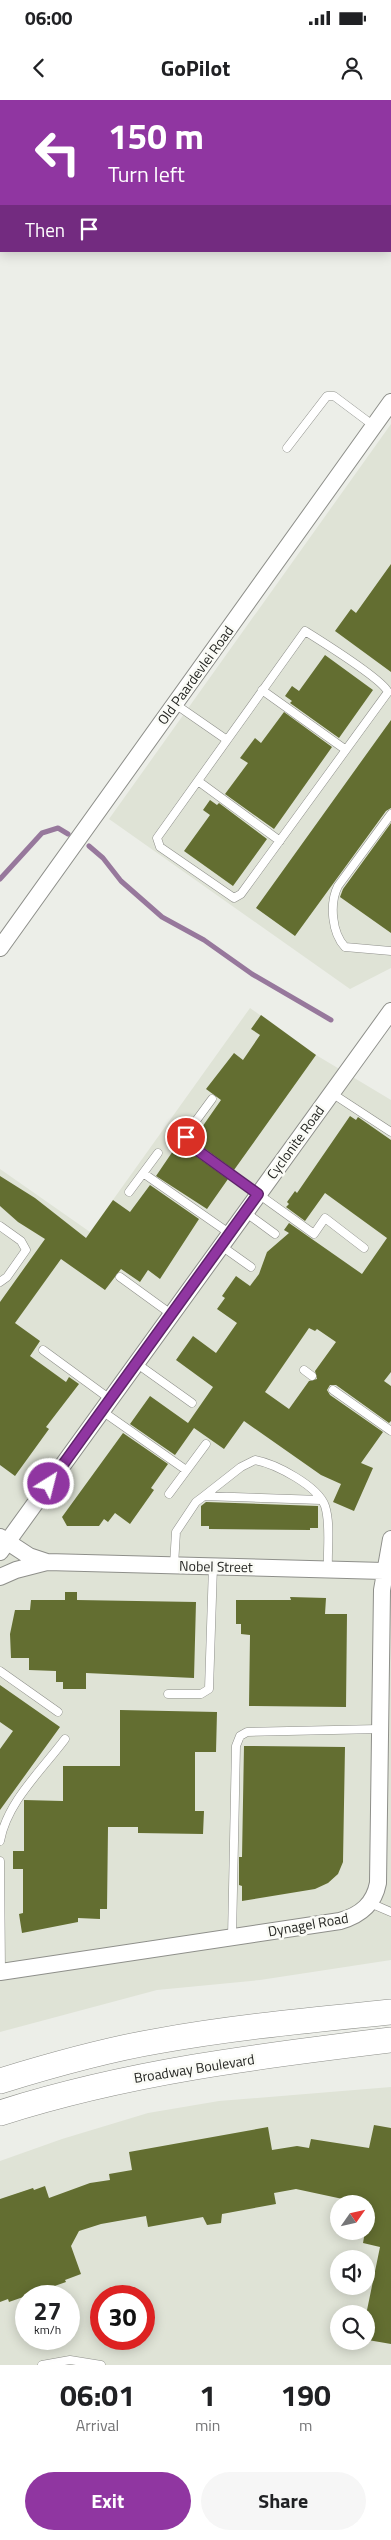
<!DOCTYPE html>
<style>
body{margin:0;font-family:"Titillium Web",sans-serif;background:#f6f6f6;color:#202124;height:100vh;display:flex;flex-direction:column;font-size:19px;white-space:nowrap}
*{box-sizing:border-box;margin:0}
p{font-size:16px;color:#757577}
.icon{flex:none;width:28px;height:28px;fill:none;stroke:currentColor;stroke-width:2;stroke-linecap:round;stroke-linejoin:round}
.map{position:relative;height:2265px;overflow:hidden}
.panel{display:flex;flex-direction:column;background:#fff;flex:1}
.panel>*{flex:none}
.banner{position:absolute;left:0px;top:0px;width:391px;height:152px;box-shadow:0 2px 12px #0003;background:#9036a1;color:#fff;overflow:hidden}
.needle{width:32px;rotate:56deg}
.tools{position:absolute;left:330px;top:2095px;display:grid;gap:10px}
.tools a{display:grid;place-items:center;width:45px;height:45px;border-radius:50%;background:#fff;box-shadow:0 2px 12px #0003;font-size:25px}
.speed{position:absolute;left:15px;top:2185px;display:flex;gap:10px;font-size:25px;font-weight:700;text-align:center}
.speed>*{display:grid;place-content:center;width:65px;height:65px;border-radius:50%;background:#fff;box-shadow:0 2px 12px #0003;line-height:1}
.speed small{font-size:12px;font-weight:400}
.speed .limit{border:8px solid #d22;background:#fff;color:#111}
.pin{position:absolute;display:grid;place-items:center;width:42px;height:42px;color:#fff;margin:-21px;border:2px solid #fff;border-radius:50%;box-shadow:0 1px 5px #0007}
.me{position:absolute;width:55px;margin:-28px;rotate:36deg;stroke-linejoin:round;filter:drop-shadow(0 0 4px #0008)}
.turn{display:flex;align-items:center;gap:18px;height:105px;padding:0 25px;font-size:22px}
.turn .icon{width:65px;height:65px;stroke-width:2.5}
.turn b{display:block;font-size:35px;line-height:42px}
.then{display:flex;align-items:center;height:48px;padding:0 25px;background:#0003;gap:10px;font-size:19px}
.eta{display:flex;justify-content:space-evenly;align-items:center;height:85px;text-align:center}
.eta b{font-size:30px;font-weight:700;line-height:35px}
.button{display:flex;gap:10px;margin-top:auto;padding:10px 25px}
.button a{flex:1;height:58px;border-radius:30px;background:#9036a1;color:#fff;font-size:20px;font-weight:700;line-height:58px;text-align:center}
.button a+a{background:#f6f6f6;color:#202124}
.status{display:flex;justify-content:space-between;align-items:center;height:35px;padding:0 25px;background:#fff;direction:ltr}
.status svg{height:14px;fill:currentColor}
header{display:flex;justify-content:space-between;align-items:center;height:65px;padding:0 25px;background:#fff;font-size:22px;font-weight:700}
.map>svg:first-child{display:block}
</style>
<div class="status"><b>06:00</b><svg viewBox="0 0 49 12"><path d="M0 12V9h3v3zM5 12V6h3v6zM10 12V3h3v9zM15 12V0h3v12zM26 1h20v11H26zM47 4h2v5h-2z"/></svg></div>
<header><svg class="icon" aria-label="back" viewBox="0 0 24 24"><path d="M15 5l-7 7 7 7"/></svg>GoPilot<svg class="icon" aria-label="person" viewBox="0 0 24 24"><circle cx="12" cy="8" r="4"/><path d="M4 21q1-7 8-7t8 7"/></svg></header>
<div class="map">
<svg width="391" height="2265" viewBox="0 0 391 2265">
<rect width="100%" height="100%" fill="#eceee8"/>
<path fill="#dfe3d6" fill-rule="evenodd" d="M391,324V868L350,889L109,719Z
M250,908L316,955L391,1000V1860L260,1880L157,1890L0,1932V1069L90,1132Z
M391,1987V2265H0V2061L62,2039L148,2013L219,2001ZM339,2104H366V2131H339ZM339,2159H366V2186H339ZM26,2196H69V2239H26ZM101,2196H144V2239H101ZM339,2214H366V2241H339Z"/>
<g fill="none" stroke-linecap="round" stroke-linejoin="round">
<path stroke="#97789c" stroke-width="5" d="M89,746L103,758L121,781L162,817L204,840L252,874L331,920
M0,779L42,733L58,728L68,734"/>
</g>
<path fill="#636e31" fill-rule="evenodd" d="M391,464V572L335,531L351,509L356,513Z
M325,555L373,590L339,638L290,603L292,601L285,596L292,586L299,591Z
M284,612L332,647L274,729L225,694L248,663L240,658L255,638L261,643Z
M391,620V708L386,711L295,836L256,808Z
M210,700L217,705L219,703L267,739L233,786L184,751L210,715L203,710Z
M391,723V833L340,797L343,789Z
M261,915L316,955L234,1070L193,1040L221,1000L206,989L234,953L243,960L260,935L251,929Z
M350,1016L356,1020L358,1017L391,1040V1272L384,1281L391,1286V1321L389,1323L336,1285H330L327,1290L330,1295L383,1332L361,1363L373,1368L354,1411L333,1402L341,1384L321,1375L244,1321L224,1349L194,1328L175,1355L130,1324L150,1296L188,1323L213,1287L176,1260L193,1236L216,1253L237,1223L217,1209L225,1198L222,1196L236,1176L250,1186L259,1174L267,1152L289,1133L284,1130L289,1123L362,1174L387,1138L325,1093L305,1121L286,1107L289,1104L287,1102L295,1091L297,1093ZM309,1228L315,1231L317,1229L336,1242L315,1271L317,1279L309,1281L289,1309L265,1292Z
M175,1048L183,1054L186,1049L228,1079L207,1109L156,1076Z
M0,1076L35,1098L86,1138L113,1100L130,1112L150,1085L199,1119L160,1179L148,1170L140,1182L121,1169L105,1190L61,1159L15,1223L40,1241L30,1256L66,1282L69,1277L79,1284L46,1327L49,1329L15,1376L0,1365V1202L45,1139L18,1122L0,1106Z
M123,1333L168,1364L151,1388L154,1390L130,1424L115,1413L108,1422L104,1419L99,1426H67L62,1417Z
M206,1402L318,1406V1428H310V1430L209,1429V1426H201V1406Z
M65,1492H77V1500L196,1502L194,1578L86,1573V1589H63V1582H56V1571L29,1570V1558H11L10,1534L15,1510H30L31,1500H65Z
M290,1497L326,1498L325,1514H347L346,1607L249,1606L250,1535L241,1534V1524H236V1500H291Z
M0,1585L60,1627L0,1710V1649L13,1631L0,1622Z
M120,1610L217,1612L216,1652H195V1711H204L203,1734L138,1733V1727H108L107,1809H100V1819L78,1818V1822L22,1833L19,1814L23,1813V1769H13V1751H24V1700L63,1701V1666H120Z
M244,1646L345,1647L343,1762L338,1774L328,1783L315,1789L242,1801V1786L239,1785V1757H242Z
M374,2025L391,2028V2244L368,2240L369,2234L366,2233V2215L380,2147L363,2143L368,2114L366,2104L296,2089L274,2093L276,2104L222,2114L221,2123L207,2125L203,2117L148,2127L146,2116L101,2124L79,2131L71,2146L81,2174L65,2180L66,2182L9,2202L8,2199L0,2202V2099L33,2088L34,2090L45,2086L49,2098L90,2083L110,2080L109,2074L132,2070L129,2052L268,2027L272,2050L297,2046L309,2048L311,2039L369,2048Z"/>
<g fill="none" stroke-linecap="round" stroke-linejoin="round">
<defs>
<path id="service" d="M287,348L327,296H334L374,326
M305,531C321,541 382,579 388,592L241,794L234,798L160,747L157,738Z
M262,590L346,650
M175,604L227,640
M198,681L280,741
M391,714L338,786C329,804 332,833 345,847L391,851
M330,992L391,1032
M212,999L187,1033L186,1039L190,1045L314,1134L325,1118L364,1148
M143,1073L229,1133
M129,1092L158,1053
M245,1112L275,1134
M0,1126L21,1141L26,1150L7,1177L0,1182
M220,1145L251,1167
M120,1177L171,1214
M43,1250L110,1299
M136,1263L192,1303
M304,1270L312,1276
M333,1290L391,1331
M102,1311L186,1370
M169,1394L206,1344
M204,1396L241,1367L255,1360C276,1364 318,1386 325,1406C331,1424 327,1450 328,1469
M174,1465L176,1432L196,1402L204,1396L321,1400
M0,1571L58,1612
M168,1594H201L209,1589L213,1466
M0,1741C7,1702 42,1670 65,1639
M0,1761L1,1872
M370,1803L391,1812
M232,1837L236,1646L240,1636L247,1632L379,1629
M42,2265L70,2260L101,2265"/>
<path id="minor" d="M0,848L391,302
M0,1437L29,1456L47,1462L384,1471
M0,1452L391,911
M0,1477L16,1470L47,1462
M0,1872L340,1821C361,1815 374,1804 378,1783L382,1490L391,1439"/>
<path id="primary" d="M0,1981C52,1965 105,1950 158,1941C235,1927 313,1920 391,1912
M0,2013C128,1972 259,1956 391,1940"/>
</defs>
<use href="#service" stroke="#8e8f8a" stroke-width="9"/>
<use href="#minor" stroke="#8e8f8a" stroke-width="18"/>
<use href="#primary" stroke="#8e8f8a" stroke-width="26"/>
<use href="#service" stroke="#fff" stroke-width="8"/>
<use href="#minor" stroke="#fff" stroke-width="16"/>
<use href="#primary" stroke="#fff" stroke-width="25"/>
</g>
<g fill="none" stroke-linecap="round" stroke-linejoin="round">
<defs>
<path id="route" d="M49,1384L258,1094L190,1045L186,1037"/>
</defs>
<use href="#route" stroke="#5e2369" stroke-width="12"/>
<use href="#route" stroke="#9036a1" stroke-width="9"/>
</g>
<g text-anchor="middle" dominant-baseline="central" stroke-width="5" stroke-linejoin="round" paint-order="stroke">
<g font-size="14" fill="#242522" stroke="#fafbf6">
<text transform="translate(195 575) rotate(-54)">Old Paardevlei Road</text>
<text transform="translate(295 1042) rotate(-54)">Cyclonite Road</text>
<text transform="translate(216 1466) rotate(1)">Nobel Street</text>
<text transform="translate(308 1824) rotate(-10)">Dynagel Road</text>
<text transform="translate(194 1968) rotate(-9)">Broadway Boulevard</text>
</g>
</g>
</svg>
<div class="tools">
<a><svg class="needle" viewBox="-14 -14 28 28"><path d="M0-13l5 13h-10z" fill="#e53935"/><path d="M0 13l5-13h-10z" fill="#757577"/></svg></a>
<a><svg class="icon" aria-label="sound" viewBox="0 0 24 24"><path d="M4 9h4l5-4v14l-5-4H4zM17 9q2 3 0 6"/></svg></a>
<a><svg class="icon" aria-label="search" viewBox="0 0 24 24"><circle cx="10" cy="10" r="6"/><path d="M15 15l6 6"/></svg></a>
</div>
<div class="speed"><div>27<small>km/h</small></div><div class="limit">30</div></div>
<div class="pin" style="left:186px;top:1037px;background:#d93025"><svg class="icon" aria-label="arrive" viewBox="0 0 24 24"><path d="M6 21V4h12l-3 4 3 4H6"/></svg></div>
<svg class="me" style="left:49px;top:1384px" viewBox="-20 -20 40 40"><circle r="17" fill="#9036a1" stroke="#fff" stroke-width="3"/><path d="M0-11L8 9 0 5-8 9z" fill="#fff"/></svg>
<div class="banner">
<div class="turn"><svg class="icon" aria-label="left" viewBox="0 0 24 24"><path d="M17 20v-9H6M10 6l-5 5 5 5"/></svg><div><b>150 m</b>Turn left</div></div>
<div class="then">Then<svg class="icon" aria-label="arrive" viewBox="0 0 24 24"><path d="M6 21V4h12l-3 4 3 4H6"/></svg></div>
</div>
</div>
<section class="panel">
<div class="eta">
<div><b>06:01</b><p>Arrival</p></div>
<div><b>1</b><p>min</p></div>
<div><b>190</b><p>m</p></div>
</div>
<div class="button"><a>Exit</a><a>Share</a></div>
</section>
